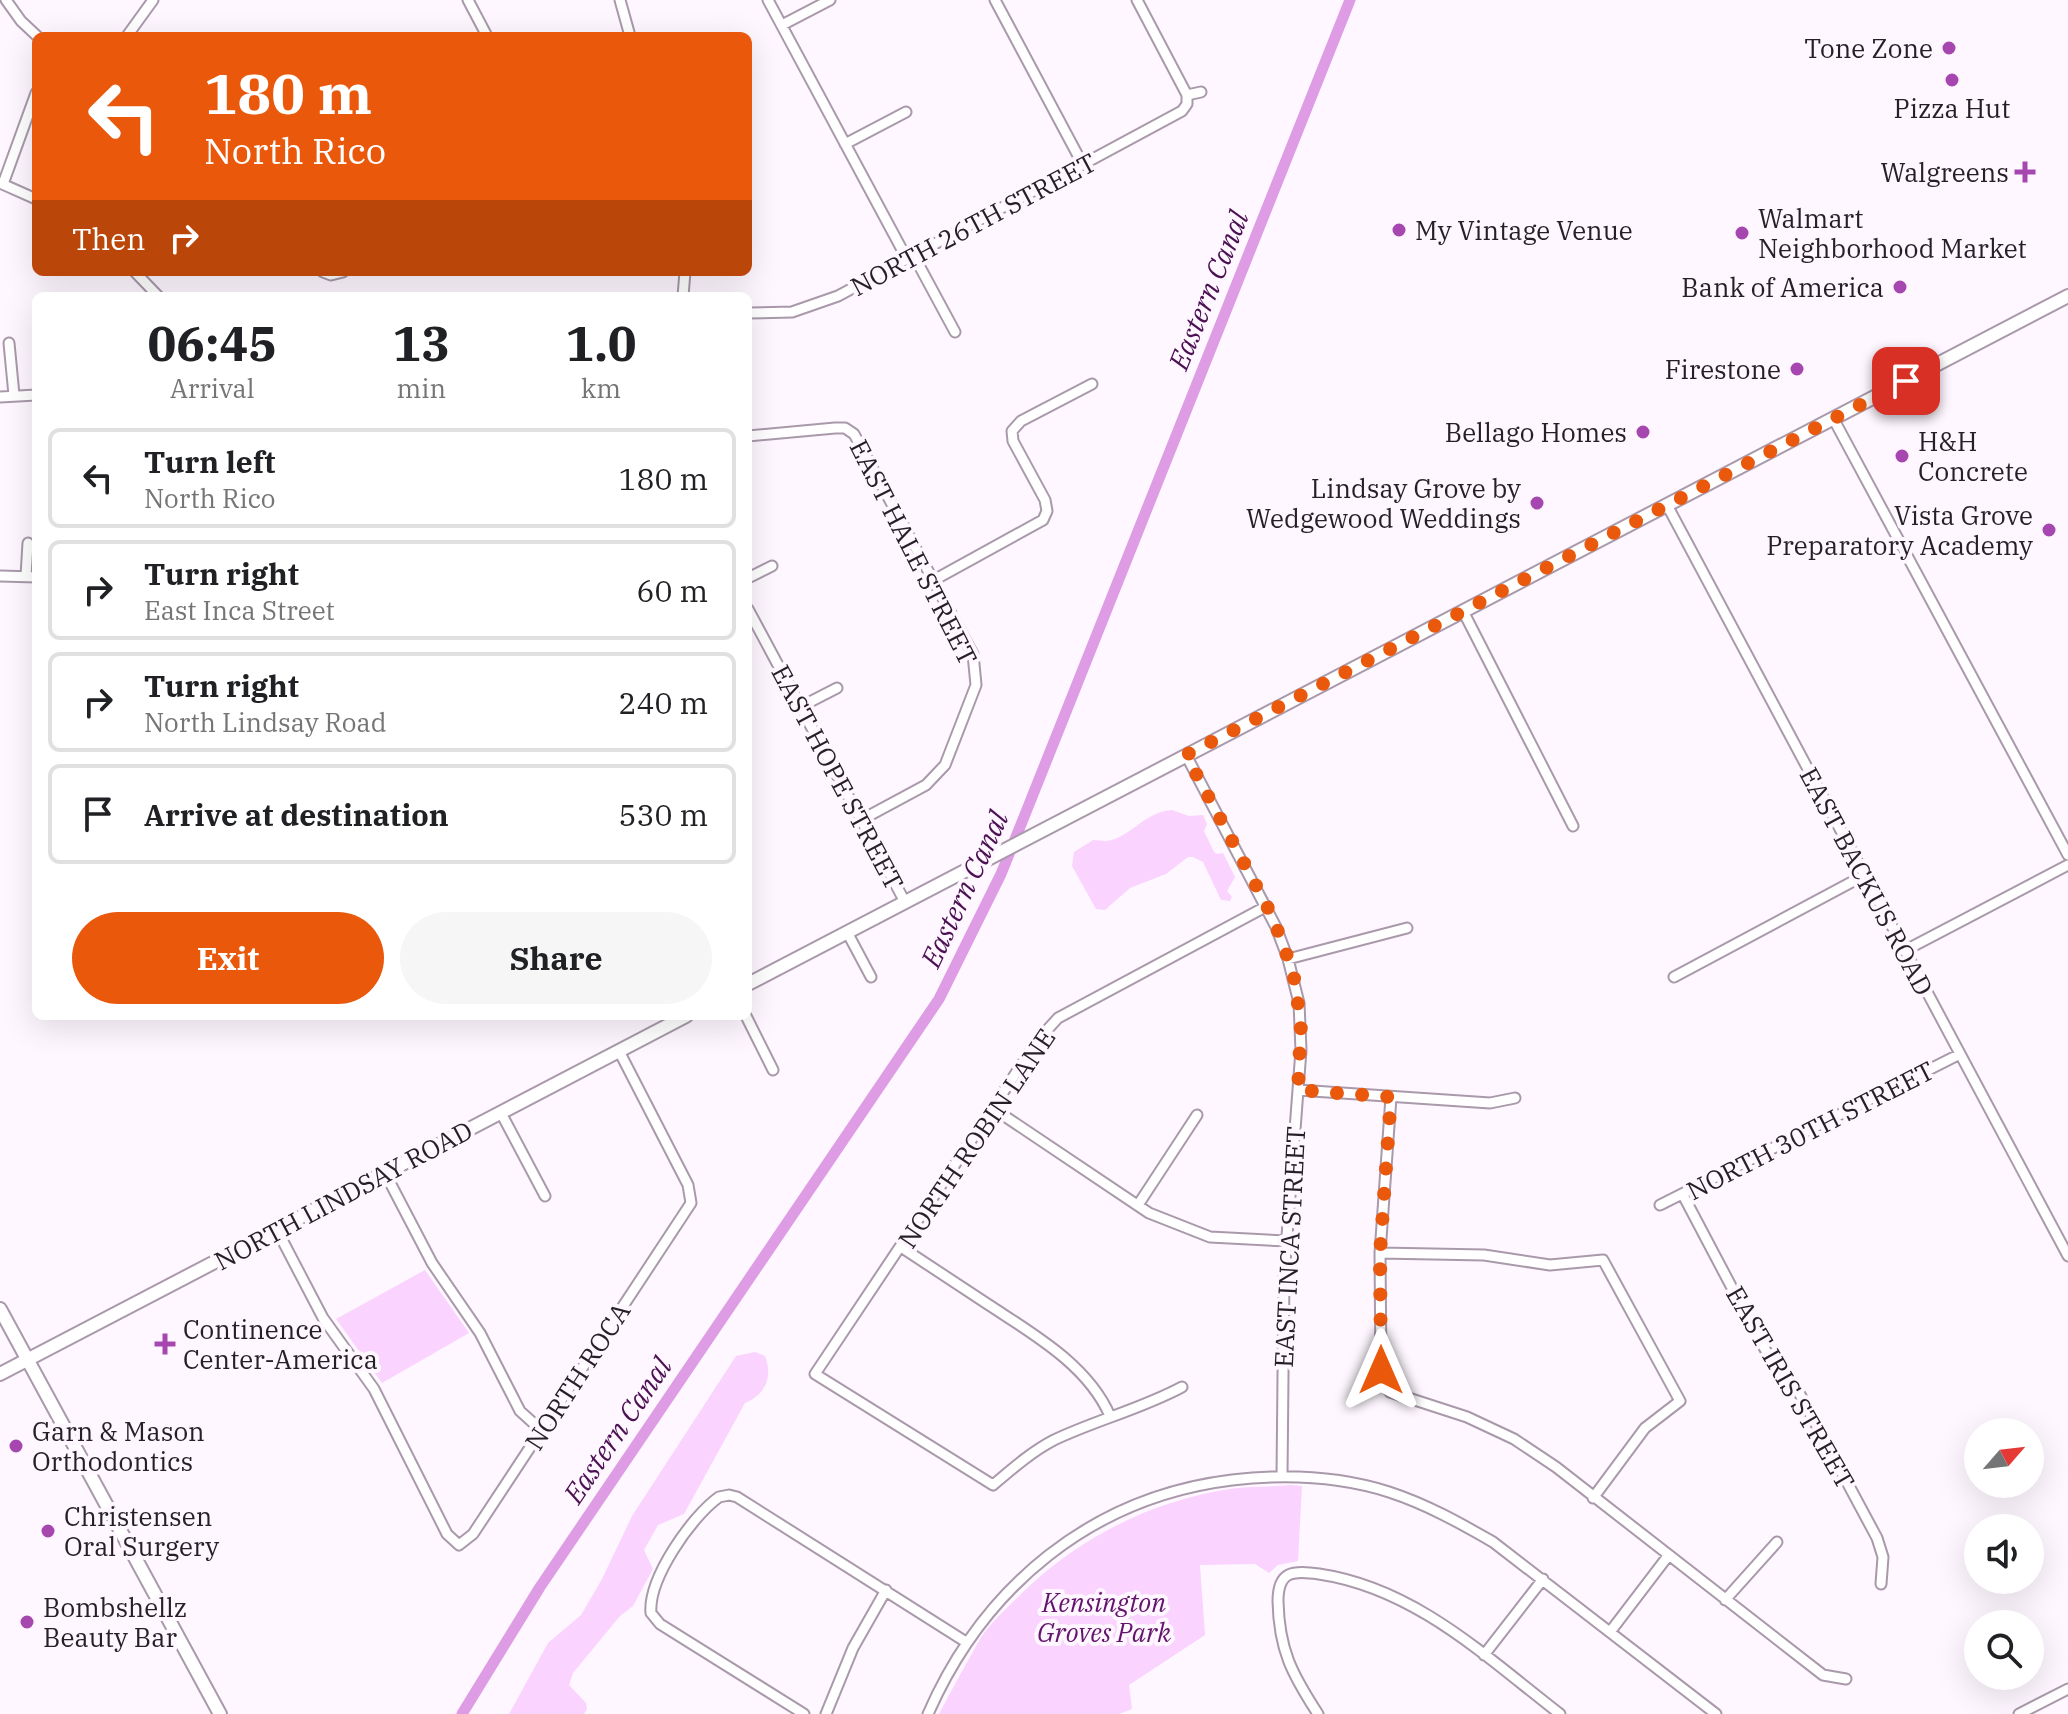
<!DOCTYPE html>
<style>
body{margin:0;font-family:"IBM Plex Serif",serif;background:#f6f6f6;color:#202124;height:100vh;display:flex;flex-direction:column;font-size:30px;white-space:nowrap}
*{box-sizing:border-box;margin:0}
p{font-size:26px;color:#757577}
.icon{flex:none;width:44px;height:44px;fill:none;stroke:currentColor;stroke-width:2;stroke-linecap:round;stroke-linejoin:round}
.map{position:relative;flex:1;overflow:hidden}
.side{position:absolute;left:32px;top:292px;width:720px;height:728px;display:flex;flex-direction:column;background:#fff;border-radius:12px;box-shadow:0 8px 32px #0002}
.side>*{flex:none}
.hud{position:absolute;left:32px;top:32px;width:720px;height:244px;border-radius:12px;box-shadow:0 8px 32px #0002;background:#ea580c;color:#fff;overflow:hidden}
.needle{width:52px;rotate:62deg}
.buttons{position:absolute;left:1964px;top:1418px;display:grid;gap:16px}
.buttons a{display:grid;place-items:center;width:80px;height:80px;border-radius:50%;background:#fff;box-shadow:0 8px 32px #0002;font-size:40px}
.pin{position:absolute;display:grid;place-items:center;width:68px;height:68px;color:#fff;margin:-34px;border-radius:16px;box-shadow:0 4px 12px #0006}
.me{position:absolute;width:88px;margin:-44px;rotate:0deg;stroke-linejoin:round;filter:drop-shadow(0 0 6px #0008)}
.turn{display:flex;align-items:center;gap:28px;height:168px;padding:0 40px;font-size:36px}
.turn .icon{width:104px;height:104px;stroke-width:2.5}
.turn b{display:block;font-size:56px;line-height:68px}
.then{display:flex;align-items:center;height:76px;padding:0 40px;background:#0003;gap:16px;font-size:30px}
.eta{display:flex;justify-content:space-evenly;align-items:center;height:136px;text-align:center}
.eta b{font-size:48px;font-weight:700;line-height:56px}
.action{display:flex;gap:16px;margin-top:auto;padding:16px 40px}
.action a{flex:1;height:92px;border-radius:48px;background:#ea580c;color:#fff;font-size:32px;font-weight:700;line-height:92px;text-align:center}
.action a+a{background:#f6f6f6;color:#202124}
ul{padding:0;list-style:none}
li{display:flex;align-items:center;gap:24px;height:100px;margin:0 16px 12px;padding:0 24px;border:4px solid #e0e0e0;border-radius:12px}
li div{flex:1}
li b{display:block;font-size:30px}
li em{font-style:normal}
.map>svg:first-child{display:block}
</style>
<div class="map">
<svg width="2068" height="1714" viewBox="0 0 2068 1714">
<rect width="100%" height="100%" fill="#fef7ff"/>
<path fill="#fad3fe" d="M1172,810L1189,816L1203,815L1207,824L1204,831L1214,852L1217,854L1223,853L1235,877L1227,891L1232,897L1230,901L1221,900L1203,862L1193,857H1188L1166,874L1130,888L1105,910L1096,909L1072,866L1074,852L1093,840C1097,840 1101,841 1106,841C1130,839 1143,812 1172,810Z
M425,1270L469,1333L382,1383L336,1319Z
M755,1352L765,1356C773,1377 766,1394 745,1403L684,1514L658,1525L644,1550L653,1569L633,1606L620,1616L573,1673L569,1685L586,1703L587,1709L584,1714H509L548,1643L581,1615L602,1579L632,1516L736,1356Z
M1291,1485L1302,1486L1298,1561L1278,1565L1269,1573L1255,1564L1200,1565L1205,1635L1129,1685L1132,1709L1119,1714H939C952,1689 966,1664 980,1639C990,1623 1007,1608 1021,1594C1078,1538 1151,1501 1230,1489C1250,1486 1270,1487 1291,1485Z"/>
<g fill="none" stroke-linecap="round" stroke-linejoin="round">
<path stroke="#dd9ce4" stroke-width="11" d="M462,1714L540,1587L939,999L1001,874L1024,817L1350,0"/>
<defs>
<path id="minor" d="M6,0L21,21L37,36
M468,0L487,36
M620,0L630,36
M768,0L907,259
M995,0L1083,165
M782,25L830,0
M127,36L153,0
M1187,95L1201,92
M845,144L906,112
M0,183L36,199
M3,184L36,93
M914,256L955,332
M135,272L158,296
M323,272L331,275L343,272
M683,296L685,272
M748,313L792,312L838,296L1182,111L1187,104V95L1137,0
M9,343L14,395
M0,397L36,395
M1833,418L2068,855
M748,436L835,428H845L854,434L973,654L976,685L945,765L926,785L861,820
M1667,505L2068,1256
M0,576L36,577
M26,576L28,543
M748,578L772,566
M934,580L1043,520L1047,511L1045,500L1013,441L1012,431L1021,421L1092,384
M748,609L905,902
M1463,611L1573,826
M800,707L837,688
M1186,755L1276,927L1288,959L1299,1003L1301,1050L1284,1276L1282,1476
M847,932L871,977
M1904,951L2068,865
M1288,959L1407,928
M1674,977L1863,876
M746,1016L773,1070
M1298,1090L1490,1103L1515,1098
M1391,1097L1380,1253L1381,1370L1384,1385L1390,1392L1467,1417L1514,1439L1556,1467L1823,1675L1846,1679
M994,1109L1149,1213L1210,1237L1286,1241
M501,1113L545,1196
M385,1173L432,1263L480,1333L520,1411L541,1430
M1683,1195L1760,1341L1768,1354L1789,1374L1877,1538L1883,1557L1881,1584
M1138,1205L1197,1115
M1660,1205L1960,1054
M277,1230L323,1318L374,1389L447,1534L459,1545L473,1534L691,1203L688,1185L619,1051
M901,1247C931,1267 960,1286 989,1305C1033,1334 1088,1365 1110,1416
M1380,1253L1484,1255L1550,1265L1603,1260L1680,1401L1645,1428L1593,1498
M1182,1387C1141,1409 1096,1420 1054,1440C1031,1452 1012,1469 993,1485L815,1374L1038,1040L1058,1018L1267,906
M1725,1600L1777,1542
M1610,1632L1668,1556
M1484,1655L1543,1579
M804,1714L660,1624L651,1613C648,1579 691,1517 719,1497L729,1495L737,1497L966,1642
M826,1714L853,1648L886,1590
M928,1714C984,1586 1092,1497 1232,1480C1284,1474 1338,1476 1389,1492C1426,1504 1460,1523 1493,1542L1716,1714
M1318,1714C1292,1674 1279,1650 1278,1601C1278,1571 1293,1570 1319,1574C1415,1588 1486,1657 1560,1714
M2019,1714L2068,1689"/>
<path id="secondary" d="M748,984L2068,296
M0,1309L220,1714
M0,1374L686,1016"/>
</defs>
<use href="#minor" stroke="#a999ab" stroke-width="13"/>
<use href="#secondary" stroke="#a999ab" stroke-width="16"/>
<use href="#minor" stroke="#fff" stroke-width="9"/>
<use href="#secondary" stroke="#fff" stroke-width="12"/>
</g>
<g fill="none" stroke-linecap="round" stroke-linejoin="round">
<path stroke="#ea580c" stroke-width="14" stroke-dasharray="0 25.2" d="M1381,1370L1380,1253L1391,1097L1298,1090L1301,1024L1294,978L1283,943L1267,906L1186,755L1906,381"/>
</g>
<g fill="#a647b0" stroke="#fef7ff" stroke-width="3">
<circle cx="1949" cy="48" r="8"/>
<circle cx="1952" cy="80" r="8"/>
<path d="M2021 160h8v8h8v8h-8v8h-8v-8h-8v-8h8z"/>
<circle cx="1399" cy="230" r="8"/>
<circle cx="1742" cy="233" r="8"/>
<circle cx="1900" cy="287" r="8"/>
<circle cx="1797" cy="369" r="8"/>
<circle cx="1643" cy="432" r="8"/>
<circle cx="1902" cy="456" r="8"/>
<circle cx="1537" cy="503" r="8"/>
<circle cx="2049" cy="530" r="8"/>
<path d="M161 1332h8v8h8v8h-8v8h-8v-8h-8v-8h8z"/>
<circle cx="16" cy="1446" r="8"/>
<circle cx="48" cy="1531" r="8"/>
<circle cx="27" cy="1622" r="8"/>
</g>
<g text-anchor="middle" dominant-baseline="central" stroke-width="8" stroke-linejoin="round" paint-order="stroke">
<g font-size="26" fill="#261f26" stroke="#fef7ff" text-anchor="end">
<text x="1933" y="48">Tone Zone</text>
<text x="1952" y="108" text-anchor="middle">Pizza Hut</text>
<text x="2009" y="172">Walgreens</text>
<text x="1758" y="218" text-anchor="start">Walmart<tspan x="1758" dy="30">Neighborhood Market</tspan></text>
<text x="1415" y="230" text-anchor="start">My Vintage Venue</text>
<text x="1884" y="287">Bank of America</text>
<text x="1781" y="369">Firestone</text>
<text x="1627" y="432">Bellago Homes</text>
<text x="1918" y="441" text-anchor="start">H&amp;H<tspan x="1918" dy="30">Concrete</tspan></text>
<text x="1521" y="488">Lindsay Grove by<tspan x="1521" dy="30">Wedgewood Weddings</tspan></text>
<text x="2033" y="515">Vista Grove<tspan x="2033" dy="30">Preparatory Academy</tspan></text>
<text x="183" y="1329" text-anchor="start">Continence<tspan x="183" dy="30">Center-America</tspan></text>
<text x="32" y="1431" text-anchor="start">Garn &amp; Mason<tspan x="32" dy="30">Orthodontics</tspan></text>
<text x="64" y="1516" text-anchor="start">Christensen<tspan x="64" dy="30">Oral Surgery</tspan></text>
<text x="43" y="1607" text-anchor="start">Bombshellz<tspan x="43" dy="30">Beauty Bar</tspan></text>
</g>
<g font-size="26" fill="#261f26" stroke="#fef7ff">
<text transform="translate(973 224) rotate(-28)">NORTH 26TH STREET</text>
<text transform="translate(914 552) rotate(63)">EAST HALE STREET</text>
<text transform="translate(838 777) rotate(62)">EAST HOPE STREET</text>
<text transform="translate(1867 881) rotate(62)">EAST BACKUS ROAD</text>
<text transform="translate(1810 1130) rotate(-27)">NORTH 30TH STREET</text>
<text transform="translate(976 1138) rotate(-56)">NORTH ROBIN LANE</text>
<text transform="translate(343 1195) rotate(-28)">NORTH LINDSAY ROAD</text>
<text transform="translate(1289 1247) rotate(-87)">EAST INCA STREET</text>
<text transform="translate(577 1376) rotate(-57)">NORTH ROCA</text>
<text transform="translate(1791 1387) rotate(60)">EAST IRIS STREET</text>
</g>
<g font-size="26" font-style="italic" fill="#63146c" stroke="#fef7ff">
<text x="1104" y="1602">Kensington<tspan x="1104" dy="30">Groves Park</tspan></text>
</g>
<g font-size="28" font-style="italic" fill="#4c1153" stroke="#fef7ff">
<text transform="translate(1208 290) rotate(-68)">Eastern Canal</text>
<text transform="translate(964 889) rotate(-65)">Eastern Canal</text>
<text transform="translate(617 1430) rotate(-56)">Eastern Canal</text>
</g>
</g>
</svg>
<div class="buttons">
<a><svg class="needle" viewBox="-14 -14 28 28"><path d="M0-13l5 13h-10z" fill="#e53935"/><path d="M0 13l5-13h-10z" fill="#757577"/></svg></a>
<a><svg class="icon" aria-label="sound" viewBox="0 0 24 24"><path d="M4 9h4l5-4v14l-5-4H4zM17 9q2 3 0 6"/></svg></a>
<a><svg class="icon" aria-label="search" viewBox="0 0 24 24"><circle cx="10" cy="10" r="6"/><path d="M15 15l6 6"/></svg></a>
</div>
<div class="pin" style="left:1906px;top:381px;background:#d93025"><svg class="icon" aria-label="arrive" viewBox="0 0 24 24"><path d="M6 21V4h12l-3 4 3 4H6"/></svg></div>
<svg class="me" style="left:1381px;top:1370px" viewBox="-20 -20 40 40"><path d="M0-17L14 15 0 8-14 15z" fill="#ea580c" stroke="#fff" stroke-width="4"/></svg>
<div class="hud">
<div class="turn"><svg class="icon" aria-label="left" viewBox="0 0 24 24"><path d="M17 20v-9H6M10 6l-5 5 5 5"/></svg><div><b>180 m</b>North Rico</div></div>
<div class="then">Then<svg class="icon" aria-label="right" viewBox="0 0 24 24"><path d="M7 20v-9h11M14 6l5 5-5 5"/></svg></div>
</div>
<section class="side">
<div class="eta">
<div><b>06:45</b><p>Arrival</p></div>
<div><b>13</b><p>min</p></div>
<div><b>1.0</b><p>km</p></div>
</div>
<ul>
<li><svg class="icon" aria-label="left" viewBox="0 0 24 24"><path d="M17 20v-9H6M10 6l-5 5 5 5"/></svg><div><b>Turn left</b><p>North Rico</p></div><em>180 m</em></li>
<li><svg class="icon" aria-label="right" viewBox="0 0 24 24"><path d="M7 20v-9h11M14 6l5 5-5 5"/></svg><div><b>Turn right</b><p>East Inca Street</p></div><em>60 m</em></li>
<li><svg class="icon" aria-label="right" viewBox="0 0 24 24"><path d="M7 20v-9h11M14 6l5 5-5 5"/></svg><div><b>Turn right</b><p>North Lindsay Road</p></div><em>240 m</em></li>
<li><svg class="icon" aria-label="arrive" viewBox="0 0 24 24"><path d="M6 21V4h12l-3 4 3 4H6"/></svg><div><b>Arrive at destination</b></div><em>530 m</em></li>
</ul>
<div class="action"><a>Exit</a><a>Share</a></div>
</section>
</div>
